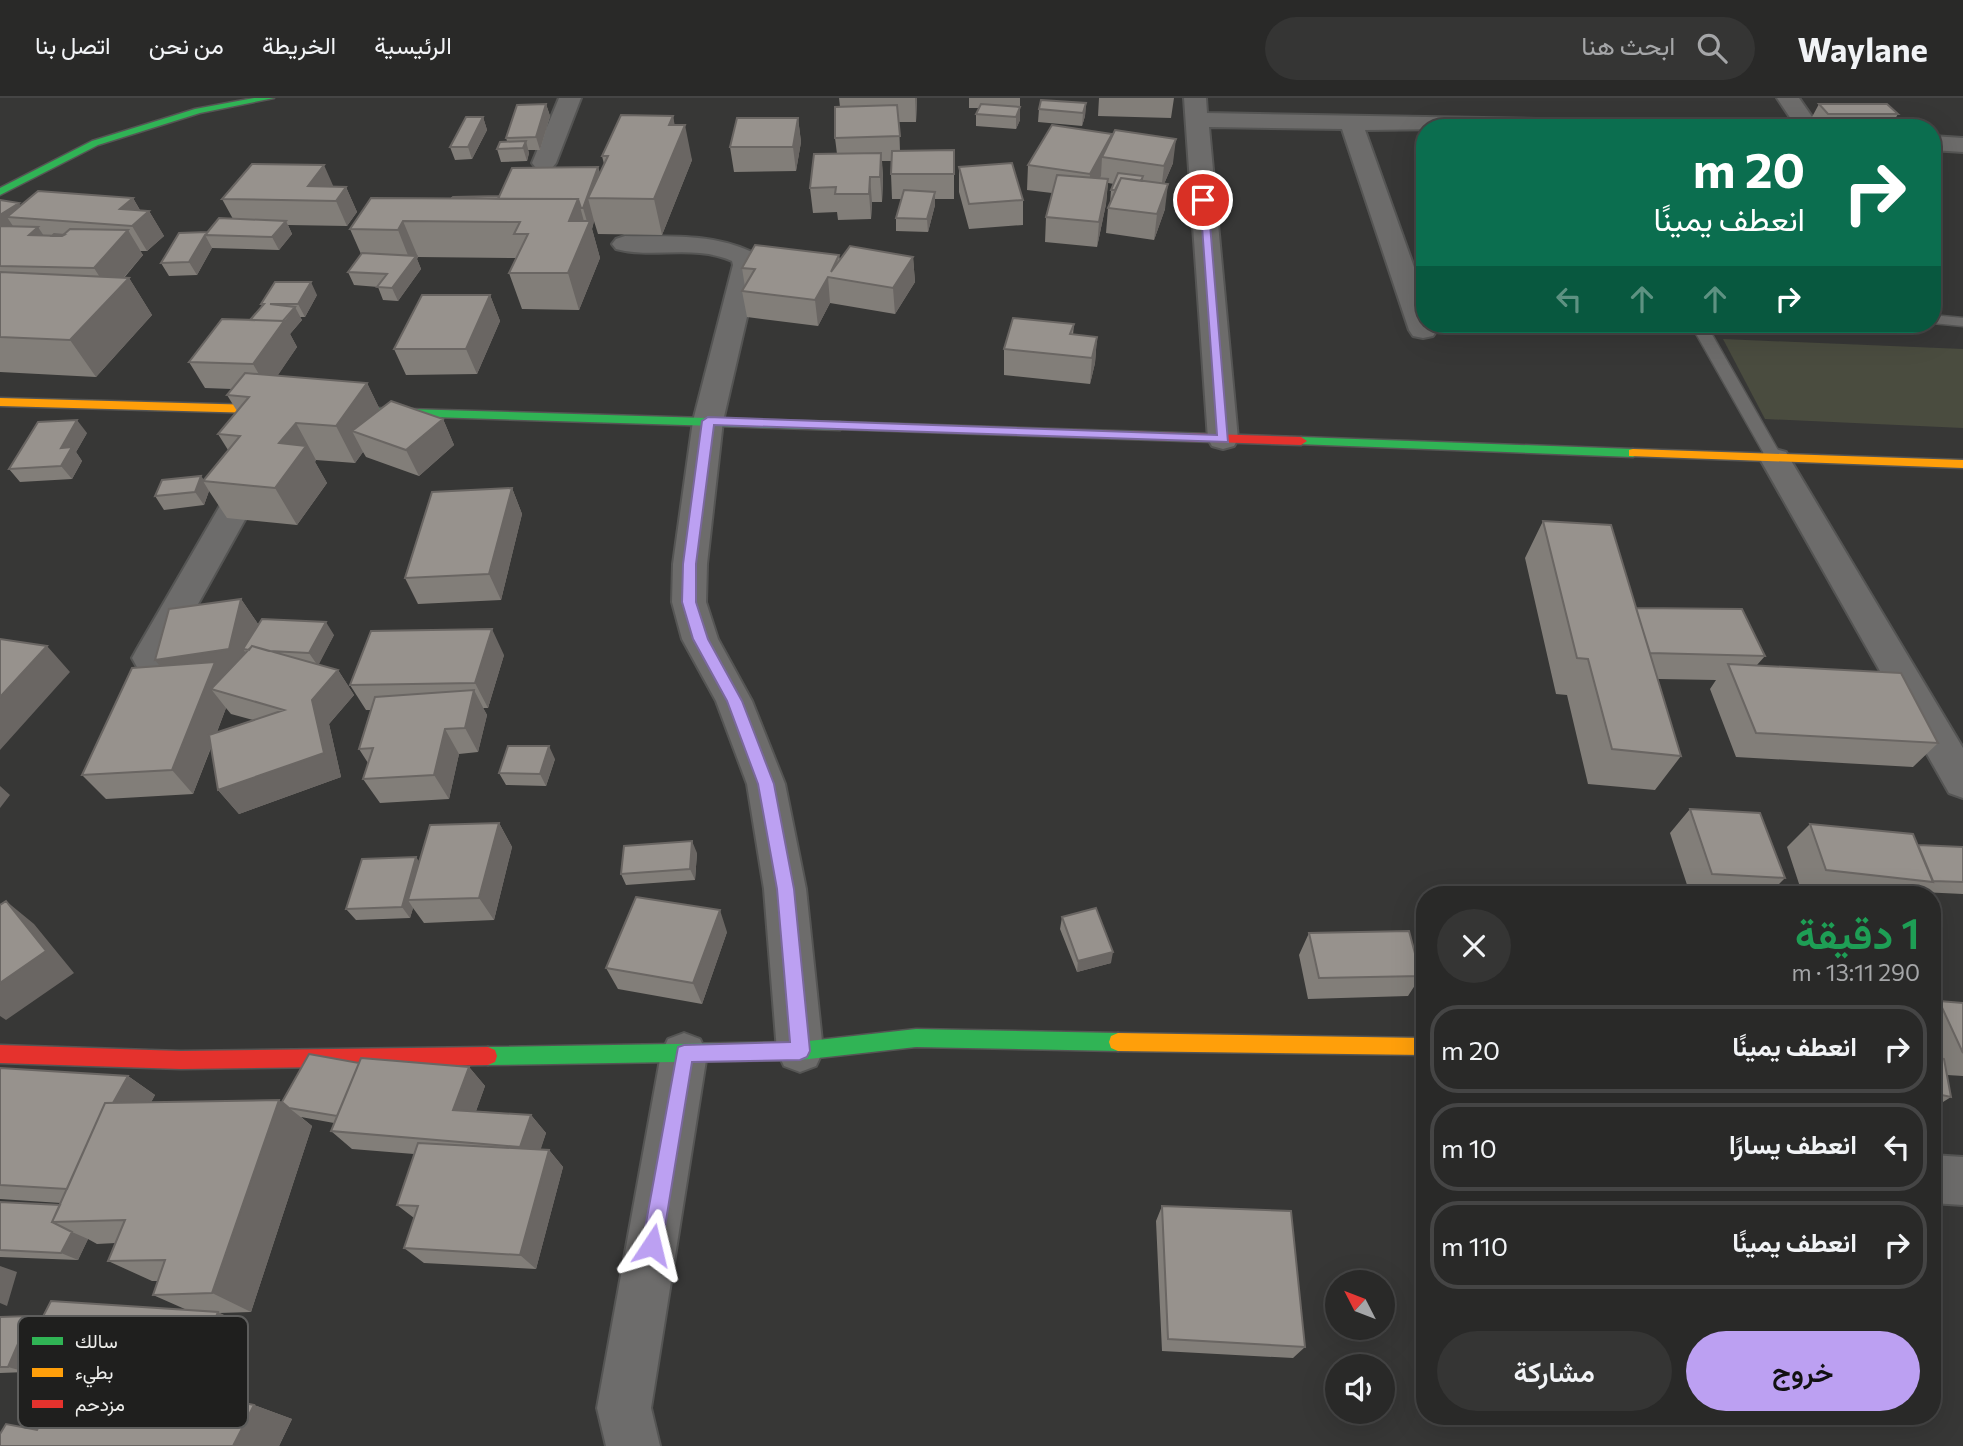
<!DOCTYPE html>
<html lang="ar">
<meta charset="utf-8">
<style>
body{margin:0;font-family:Commissioner,Vazirmatn,sans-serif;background:#353534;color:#f1f3f6;direction:rtl;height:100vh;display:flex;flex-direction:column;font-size:26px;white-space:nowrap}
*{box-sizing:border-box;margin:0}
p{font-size:23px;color:#a5a6a8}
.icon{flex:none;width:38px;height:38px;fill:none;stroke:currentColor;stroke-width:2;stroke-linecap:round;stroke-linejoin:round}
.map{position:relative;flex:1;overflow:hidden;direction:ltr}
.panel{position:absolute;left:1416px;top:788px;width:525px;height:539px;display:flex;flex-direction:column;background:#292928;border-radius:28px;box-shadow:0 7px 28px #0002,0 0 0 2px #454545;direction:rtl}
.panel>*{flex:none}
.banner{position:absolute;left:1416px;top:21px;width:525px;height:214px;border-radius:28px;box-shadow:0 7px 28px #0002,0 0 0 2px #454545;direction:rtl;background:#0b6e4f;color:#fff;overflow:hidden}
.needle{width:46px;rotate:312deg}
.controls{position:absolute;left:1325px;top:1172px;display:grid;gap:14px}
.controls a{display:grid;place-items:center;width:70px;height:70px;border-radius:50%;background:#292928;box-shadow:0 7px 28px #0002,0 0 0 2px #454545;font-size:35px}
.pin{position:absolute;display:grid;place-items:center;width:60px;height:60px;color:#fff;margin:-30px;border:4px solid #fff;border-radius:50%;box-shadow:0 2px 7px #0007}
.me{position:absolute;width:77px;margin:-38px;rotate:10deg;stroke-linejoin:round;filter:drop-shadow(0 0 5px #0008)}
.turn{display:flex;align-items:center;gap:24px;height:147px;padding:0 21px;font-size:32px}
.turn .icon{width:91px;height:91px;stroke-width:2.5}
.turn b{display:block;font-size:49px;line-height:60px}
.lanes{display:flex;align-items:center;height:66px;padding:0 21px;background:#0003;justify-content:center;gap:35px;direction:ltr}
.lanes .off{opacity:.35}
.round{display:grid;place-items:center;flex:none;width:74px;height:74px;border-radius:37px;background:#353534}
.summary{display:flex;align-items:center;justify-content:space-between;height:119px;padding:0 21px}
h1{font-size:42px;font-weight:600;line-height:52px;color:#1e9e55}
.cta{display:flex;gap:14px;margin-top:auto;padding:14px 21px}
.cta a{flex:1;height:80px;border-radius:42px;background:#bca0f2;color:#111;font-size:28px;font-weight:600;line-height:80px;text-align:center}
.cta a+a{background:#353534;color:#f1f3f6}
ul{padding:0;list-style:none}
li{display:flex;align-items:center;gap:21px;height:88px;margin:0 14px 10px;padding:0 7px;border:4px solid #454545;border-radius:28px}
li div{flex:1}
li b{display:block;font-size:26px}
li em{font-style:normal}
header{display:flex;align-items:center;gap:42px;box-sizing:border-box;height:98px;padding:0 35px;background:#292928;border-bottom:2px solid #454545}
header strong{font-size:33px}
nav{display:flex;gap:38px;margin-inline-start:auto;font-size:24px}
.search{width:490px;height:63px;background:#353534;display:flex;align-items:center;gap:18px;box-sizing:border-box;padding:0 24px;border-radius:38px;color:#a5a6a8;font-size:26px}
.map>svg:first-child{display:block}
</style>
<header>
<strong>Waylane</strong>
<div class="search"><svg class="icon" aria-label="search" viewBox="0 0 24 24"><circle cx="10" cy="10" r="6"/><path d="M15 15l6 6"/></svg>ابحث هنا</div>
<nav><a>الرئيسية</a><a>الخريطة</a><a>من نحن</a><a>اتصل بنا</a></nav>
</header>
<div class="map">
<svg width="1963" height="1348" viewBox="0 0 1963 1348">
<rect width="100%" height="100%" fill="#373736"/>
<path fill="#4a4c3f" d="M1723,241L1963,251V330L1765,321Z"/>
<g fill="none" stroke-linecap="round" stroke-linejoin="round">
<defs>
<path id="lane" d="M1932,217L1963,220V228L1932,225Z
M1700,226H1717L1710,233L1783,361L1781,365L1775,366L1767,361L1694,232Z"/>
<path id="street" d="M559,0H581L556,65L552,70H536L532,65Z
M1184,0H1206L1207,15L1588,22L1596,24L1599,29L1365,32L1424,197V226H1435L1437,232L1433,238L1423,240L1413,238L1409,232L1342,31L1209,29L1238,341L1234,348L1223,351L1212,348L1208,341Z
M1777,0H1799L1815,23L1824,30H1797Z
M1932,38L1963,40V54L1932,52Z
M625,138C669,139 712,135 752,154L759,167L723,323L707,466L706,504L718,541L752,603L785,686L806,791L823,953L816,968L800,974L784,968L777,953L764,791L747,686L716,603L682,541L672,504L673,466L693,323L733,167L732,163C694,146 654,161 616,151L612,146L616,141Z
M1775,351L1786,354L1790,361L1963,650V700L1949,695L1760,361L1764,354Z
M255,365L266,368L271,375L163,569L150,573L137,569L132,560L137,551L239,375L244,368Z
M684,935L700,941L707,956L651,1310L660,1348H606L597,1310L661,956L668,941Z
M1932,1057L1963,1059V1107L1932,1105Z"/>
<path id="fast" d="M254,0H274L200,15L98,47L0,97V90L92,43L195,11Z
M373,310L840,324L846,328L840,332L369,317L367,314Z
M1301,339L1633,351L1639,355L1633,359L1297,346L1295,343Z
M916,931L1118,935L1125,938L1127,944L1125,950L1118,953L916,949L800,962L488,967L481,964L479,958L481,952L488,949L800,944Z"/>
<path id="slow" d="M0,300L289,308L295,312L289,316L0,308Z
M1633,351L1963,362V370L1629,358V352Z
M1118,935L1424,940V957L1118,953L1111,950L1109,944L1111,938Z"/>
<path id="jam" d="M840,324L1301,339L1307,343L1301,347L836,331V325Z
M0,947L181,953L488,949L495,952L497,958L495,964L488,967L181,971L0,965Z"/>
</defs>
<use href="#lane" stroke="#555554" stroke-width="3"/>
<use href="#street" stroke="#555554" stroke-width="4"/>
<use href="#fast" stroke="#555554" stroke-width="3"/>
<use href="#slow" stroke="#555554" stroke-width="3"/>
<use href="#jam" stroke="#555554" stroke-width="3"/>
<use href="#lane" fill="#6d6c6b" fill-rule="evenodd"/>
<use href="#street" fill="#6d6c6b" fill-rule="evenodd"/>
<use href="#fast" fill="#30b455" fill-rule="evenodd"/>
<use href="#slow" fill="#ff9f0a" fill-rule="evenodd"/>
<use href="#jam" fill="#e5322d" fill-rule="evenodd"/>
</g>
<path fill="#827e79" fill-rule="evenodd" d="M839,0H917L916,24H899L900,53L954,52V101H935V107L928,134L896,133V120L901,101H892L891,76L892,63H882L883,80L882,104H872L871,121L838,122L837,114L813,115L810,90L837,56L835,40L840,9Z
M969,0H1020V22L1016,31L976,28V16L979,10H969Z
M1099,0H1174L1171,20L1098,18Z
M1086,5L1085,18L1082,28L1038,24L1039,11Z
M546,6L550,18L540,52H528L529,55L527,63L501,64L497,51L507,43L506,40Z
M1819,6L1898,16L1890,29H1821L1812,19Z
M673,18L674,27L692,62L662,137L598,136L594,123L592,131L600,160L579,212L522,211L509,175L516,160L418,159L417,161L421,171L398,203L383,202L378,189L354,187L348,174L361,156L350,131L452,100L499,98L598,69L600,75L604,66L602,58Z
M483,19L487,32L472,61L455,62L450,49Z
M798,20L801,44L796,73L734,74L730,49Z
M1112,36L1111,41L1173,65L1164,86L1165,111L1154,142L1106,135L1108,110L1110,105L1111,92L1114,86L1108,85L1106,106L1097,149L1045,144L1046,119L1052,95L1027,92L1028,67Z
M959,69L1023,102V127L969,131L959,94Z
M334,89H346L357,114L347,128L288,127L292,136L279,152L212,150L197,177L169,178L161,165L207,134L233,121L222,101Z
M133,100L140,112L149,113L164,138L147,153H140L143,157L124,180H129L152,217L96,279L0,274V102L20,107Z
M839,157L840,162L913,159L915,184L895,216L830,205L818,228L747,219L742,193L745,189L742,170Z
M317,197L305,219H300L302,222L290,236L297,249L277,278L367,285L380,312L443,321L454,347L419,378L366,359L363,354L355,365L316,362L315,364L327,385L297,427L227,420L209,393L204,407L164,412L155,398L204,382L228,352L218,336L237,313L227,297L232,291L205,290L189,264L250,222L262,208L261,206Z
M490,197L500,223L477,276L406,277L394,251Z
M1074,226L1073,237L1097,239L1095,265L1090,286L1004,277V251Z
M87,335L76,354L82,363L72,381L20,384L9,371Z
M512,390L522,416L501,502L418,506L405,480Z
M1543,423L1636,510L1765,558L1757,567L1938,645L1913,669L1736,659L1710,591L1716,582L1658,581L1681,658L1655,692L1588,686L1567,597L1556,596L1525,460Z
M241,501L258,526V528L334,537L318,567L338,572L354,597L329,626L341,679L239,716L218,692L211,650L193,696L106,701L82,677L160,568ZM226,610L231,616L253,622L217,634Z
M504,557L488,610H483L487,617L478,654L459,656L449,701L380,705L363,681L368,665L359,651L371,612H366L350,587Z
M555,661L546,688L506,687L499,675Z
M1690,711L1785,780L1769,796H1690L1670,735Z
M499,725L512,749L494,822L424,825L413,810L410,820L356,822L346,811L419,764Z
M1810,726L1918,747L1963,749V796L1921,794L1918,796H1815L1802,795L1787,749Z
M697,755L695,782L626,787L621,776Z
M1062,819L1111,865L1077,874L1060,831Z
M727,834L702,906L618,891L606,870Z
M1309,835L1421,878L1408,898L1308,901L1299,857Z
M1939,903L1963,905V978L1947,977L1951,999L1935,1009L1932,1008V908Z
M359,965L469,969L485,988L476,1013L531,1017L546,1035L540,1052H549L563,1069L536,1171L424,1165L404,1150L414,1120L397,1107L414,1056L352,1051L331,1033L334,1025L301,1019L312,1028L251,1214L219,1215L245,1227L222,1284L95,1275L254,1307L292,1321L279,1348H0L37,1332L71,1273L56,1272L31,1264L26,1274L0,1275V1219L30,1218L41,1222L187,1212L153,1197L158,1183H152L108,1163L116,1145L97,1146L88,1141L78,1162L0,1159V1104L60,1107L61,1105L0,1101V970L128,978L155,997L151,1004H282Z
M1162,1108L1305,1249L1293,1260L1162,1253L1156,1123Z"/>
<path fill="#6a6663" d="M915,0H917L916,24Z
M1086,5L1085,18L1082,28L1083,15Z
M546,6L550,18L540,52L536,39Z
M1020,9V22L1016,31V19Z
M673,18L678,44L685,27L692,62L662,137L654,101L669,27Z
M483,19L487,32L472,61L468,49Z
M798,20L801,44L796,73L793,49Z
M1112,36L1110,60L1102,59L1101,78L1088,101L1090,76Z
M1176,41L1173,65L1161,93L1164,68Z
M526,43L529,55L527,63L523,50Z
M881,55L883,80L882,104L880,79Z
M324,67L335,92L308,88Z
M598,69L604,94L588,100L594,123L592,131L600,160L579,212L568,175L569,123L578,101L586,131L588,127L583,110Z
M870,79L872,104L871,121L869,96Z
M1108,81L1106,106L1097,149L1099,124Z
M1168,86L1165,111L1154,142L1157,116Z
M346,89L357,114L347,128L336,103Z
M935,94V107L928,134L927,121Z
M133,100L143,118L149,113L164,138L147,153L132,128L120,111Z
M19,105L29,120L7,119L21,140L0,154V117Z
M286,123L292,136L279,152L272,139Z
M403,123L418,159L417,161L421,171L398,203L392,190L411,165L398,132Z
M38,129L50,147L29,137Z
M128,132L143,157L110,195L94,170Z
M205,137L212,150L197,177L189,164Z
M913,159L915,184L895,216L893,190Z
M828,179L830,205L818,228L815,202Z
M129,180L152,217L96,279L70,242Z
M311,184L317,197L305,219L298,206Z
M490,197L500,223L477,276L466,251Z
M295,209L302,222L290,236L297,249L268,292L253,266Z
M1097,239L1095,265L1090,286L1092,260Z
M367,285L385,322L352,333L363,354L355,365L336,328Z
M443,321L454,347L419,378L406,352Z
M77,322L87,335L76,354L82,363L72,381L61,368V350Z
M296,325L316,362L315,364L327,385L297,427L275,390L279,345Z
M201,378L205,383H203L209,393L204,407L195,394Z
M512,390L522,416L501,502L489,476Z
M241,501L258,526L253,552L243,551L251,562L211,591L226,610L193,696L172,672L175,587L155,562Z
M326,524L334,537L318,568L309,555Z
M492,531L504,557L488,610L475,585Z
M47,548L70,574L0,652V599Z
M338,572L354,597L329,626L341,679L239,716L218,692L312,602Z
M474,592L487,617L478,654L465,630Z
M445,631L459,656L449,701L434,677Z
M549,648L555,661L546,688L540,676Z
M0,688L10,697L0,710Z
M499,725L512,749L494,822L479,800Z
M692,743L697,755L695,782L690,771Z
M416,759L424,770L408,802L413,810L410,820L402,809Z
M6,803L34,826L74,875L6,922L0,918V885Z
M720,812L727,834L702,906L693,885Z
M1113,854L1111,865L1077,874L1078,863Z
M469,969L485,988L470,1030L453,1012Z
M128,978L155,997L98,1107L67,1091Z
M279,1002L312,1028L251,1214L212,1195Z
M531,1017L546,1035L536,1066L520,1049Z
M549,1052L563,1069L536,1171L520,1157Z
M72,1134L88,1141L78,1162L61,1155Z
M0,1168L17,1174L7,1208L0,1205Z
M218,1214L245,1227L222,1284L193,1273Z
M30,1218L48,1224L21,1261L31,1264L26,1274L8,1269Z
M254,1307L292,1321L279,1348H233Z"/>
<path fill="#97928d" stroke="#6a6663" stroke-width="2" d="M1041,2L1086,5L1083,15L1039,11Z
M546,6L536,39L506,40L517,7Z
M981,6L1020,9L1016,19L976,16Z
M1819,6H1887L1898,16H1828Z
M897,7L900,38L835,40V9Z
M621,17L673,18L669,27H685L654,101L588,100L608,58H602Z
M466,19H483L468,49H450Z
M737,20H798L793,49H730Z
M1052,27L1112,36L1090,76L1028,67Z
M1115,32L1176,41L1164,68L1102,59Z
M526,43L523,50L497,51L500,44Z
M954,52V76H891L892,53Z
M881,55L880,79H870L869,96H835L836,89L810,90L814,56Z
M1012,65L1023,102L969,106L959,69Z
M252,66L324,67L308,88L346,89L336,103L222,101Z
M598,69L583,110H581L578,101H498L512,70Z
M1118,75L1143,78L1141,83L1121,80L1115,92H1111Z
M1057,77L1108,81L1099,124L1046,119Z
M1121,80L1168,86L1157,116L1108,110Z
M904,92L935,94L927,121L896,120Z
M38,93L133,100L120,111L149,113L132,128L7,119Z
M499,98L498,101L452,100L453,99Z
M371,100L578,101L569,123H590L568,175H509L528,136H514L520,124L403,123L398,132L350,131Z
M0,102L19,105L0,117Z
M219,120L286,123L272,139L205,137L189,164L161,165L179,135L207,134L206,136Z
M0,128L38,129L29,137L62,138L70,131L128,132L94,170L0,168Z
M54,136L64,137L62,138H52Z
M755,147L839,157L831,174L850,148L913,159L893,190L828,179L815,202L742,193L755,171L742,170Z
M362,155L416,158L392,190L377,189L387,176L348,174Z
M0,174L129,180L70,242L0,239Z
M275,184H311L298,206H270L295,209L283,223L250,222L264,206H261Z
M422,197H490L466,251H394Z
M1013,220L1074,226L1070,236L1097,239L1092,260L1004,251Z
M222,221L284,223L253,266L189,264Z
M245,275L367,285L336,328L296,325L279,345L306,348L275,390L203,383L240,338L218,336L249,299L227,297Z
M391,303L443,321L406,352L352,333Z
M77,322L61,350L72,349L61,368L9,371L38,324Z
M201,378L195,394L155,398L162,382Z
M512,390L489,476L405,480L432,394Z
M1543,423L1611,427L1681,658L1612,651L1588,561L1577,560Z
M241,501L229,551L155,562L169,511Z
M1636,510L1742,511L1765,558L1650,555Z
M262,521L326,524L309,555L269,553L252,548L249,552L243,551Z
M492,531L475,585L350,587L371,533Z
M0,541L47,548L0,599Z
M252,548L338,572L312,602L324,655L218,692L209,637L284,612L211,591Z
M215,564L172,672L82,677L132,570Z
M1728,566L1901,575L1938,645L1756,635Z
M474,592L465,630L445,631L434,677L363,681L373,650L359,651L375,599Z
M508,648H549L540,676L499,675Z
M1690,711L1760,715L1785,780L1712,776Z
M499,725L479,800L408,802L430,727Z
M1810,726L1913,736L1933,784L1826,772Z
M692,743L690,771L621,776L624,748Z
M1918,747L1963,749V784L1933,783Z
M416,759L402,809L346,811L362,761Z
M636,799L720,812L693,885L606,870Z
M6,803L46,853L0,885V807Z
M1096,810L1113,854L1078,863L1062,819Z
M1409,833L1421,878L1319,880L1309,835Z
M1939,903L1963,905V955Z
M309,956L359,965L337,1018L289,1010L282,1004Z
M1932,958L1944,961L1951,999L1932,995Z
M361,960L469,969L453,1012L531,1017L520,1049L331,1033Z
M0,970L128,978L113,1005H105L67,1091L0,1087Z
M279,1002L212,1195L153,1197L165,1162L108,1163L125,1122L52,1124L105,1005Z
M418,1045L549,1052L520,1157L404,1150L418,1108L397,1107Z
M0,1104L60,1107L52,1124L72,1134L61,1155L0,1152Z
M1162,1108L1291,1113L1305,1249L1168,1241Z
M51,1203L218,1214L193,1273L21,1261Z
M30,1218L8,1269H0V1219Z
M73,1270L254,1307L233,1348H0V1336L6,1326L37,1332Z"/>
<path fill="#bca0f2" stroke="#7a689d" stroke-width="2" d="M1200,100L1208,102L1228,344L714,327L696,466V504L708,541L742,603L774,686L794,791L810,953L807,959L800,962L692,964L662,1147L659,1154L652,1157L645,1154L642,1147L678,949L684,947L790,944L777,791L758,686L727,603L693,541L682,504L683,466L702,323L708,319L1217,337Z"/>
<rect x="18" y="1218" width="230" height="112" rx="10" fill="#1f1f1e" stroke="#5d5d5c" stroke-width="2"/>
<rect x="32" y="1239" width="31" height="8" fill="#30b455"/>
<rect x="32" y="1270" width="31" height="9" fill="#ff9f0a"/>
<rect x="32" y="1302" width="31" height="8" fill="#e5322d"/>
<g font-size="19" fill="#eeeeec">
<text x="75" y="1250">سالك</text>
<text x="75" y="1281">بطيء</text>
<text x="75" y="1313">مزدحم</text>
</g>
</svg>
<div class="controls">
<a><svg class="needle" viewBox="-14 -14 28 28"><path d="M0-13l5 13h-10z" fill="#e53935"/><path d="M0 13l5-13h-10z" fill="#a5a6a8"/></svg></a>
<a><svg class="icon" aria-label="sound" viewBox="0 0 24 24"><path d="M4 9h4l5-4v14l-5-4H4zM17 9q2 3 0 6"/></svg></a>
</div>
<div class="pin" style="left:1203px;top:102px;background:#d93025"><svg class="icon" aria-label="arrive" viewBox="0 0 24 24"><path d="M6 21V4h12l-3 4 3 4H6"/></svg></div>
<svg class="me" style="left:652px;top:1147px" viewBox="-20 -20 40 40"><path d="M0-17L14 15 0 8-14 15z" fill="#bca0f2" stroke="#fff" stroke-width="4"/></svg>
<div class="banner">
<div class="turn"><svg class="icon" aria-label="right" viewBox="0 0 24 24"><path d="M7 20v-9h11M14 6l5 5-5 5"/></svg><div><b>20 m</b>انعطف يمينًا</div></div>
<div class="lanes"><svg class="icon off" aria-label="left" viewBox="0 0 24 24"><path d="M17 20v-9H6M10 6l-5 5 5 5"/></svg><svg class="icon off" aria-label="ahead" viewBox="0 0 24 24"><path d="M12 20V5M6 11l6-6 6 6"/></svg><svg class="icon off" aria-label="ahead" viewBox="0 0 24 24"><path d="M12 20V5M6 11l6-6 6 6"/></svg><svg class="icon" aria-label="right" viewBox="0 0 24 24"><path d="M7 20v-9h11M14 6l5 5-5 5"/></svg></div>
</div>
<section class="panel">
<div class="summary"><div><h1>1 دقيقة</h1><p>290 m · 13:11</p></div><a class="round"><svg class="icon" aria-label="close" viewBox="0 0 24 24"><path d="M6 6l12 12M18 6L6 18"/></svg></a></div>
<ul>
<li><svg class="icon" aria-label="right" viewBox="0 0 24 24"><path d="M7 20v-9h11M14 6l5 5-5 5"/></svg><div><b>انعطف يمينًا</b></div><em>20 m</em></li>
<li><svg class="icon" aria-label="left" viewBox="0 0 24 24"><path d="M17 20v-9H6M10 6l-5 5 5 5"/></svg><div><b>انعطف يسارًا</b></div><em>10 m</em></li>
<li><svg class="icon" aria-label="right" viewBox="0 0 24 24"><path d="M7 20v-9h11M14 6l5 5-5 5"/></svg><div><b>انعطف يمينًا</b></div><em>110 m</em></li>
</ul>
<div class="cta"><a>خروج</a><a>مشاركة</a></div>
</section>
</div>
